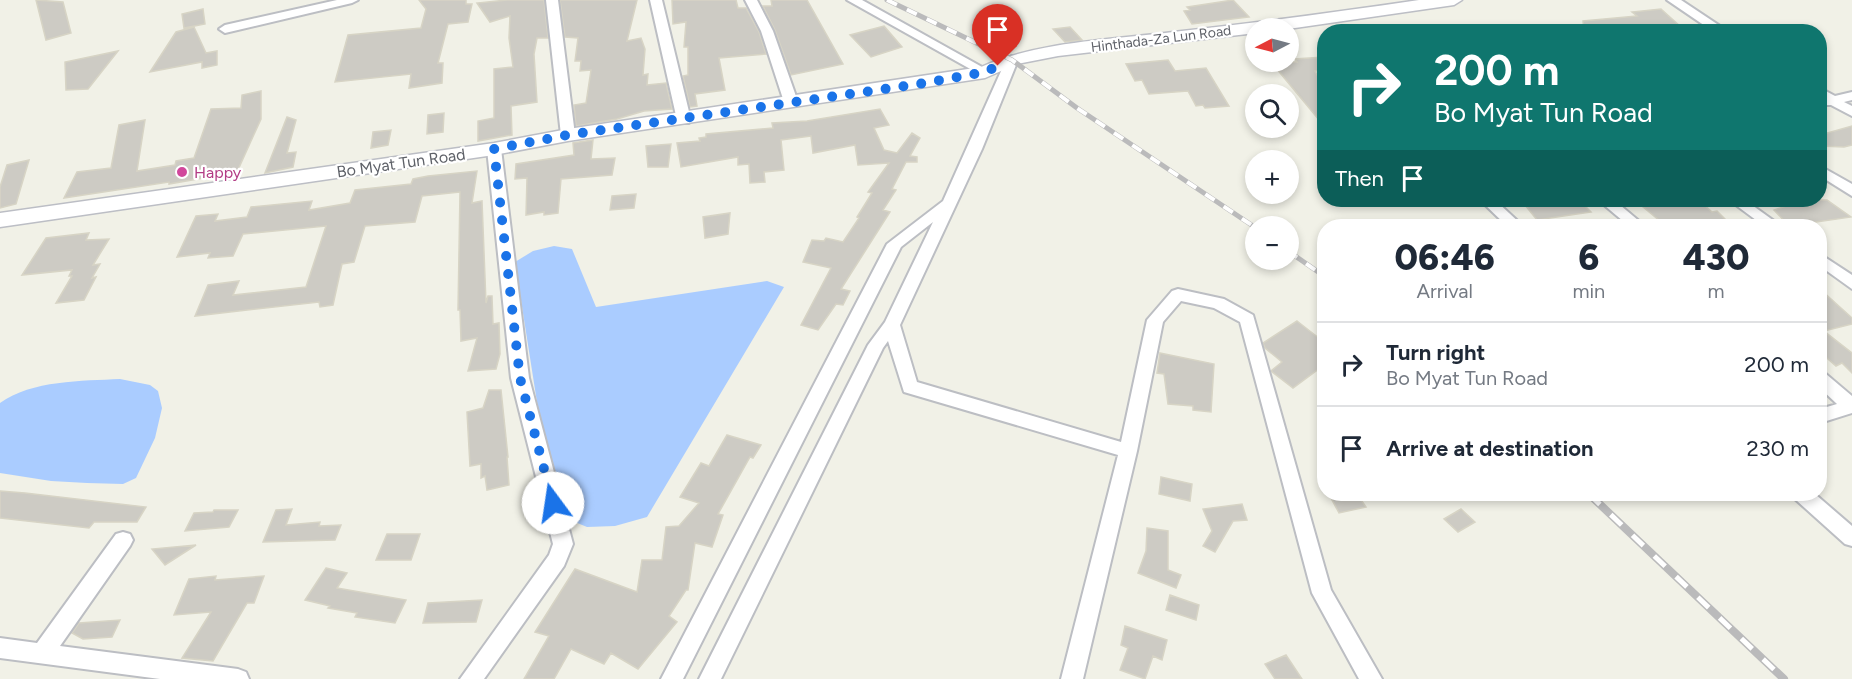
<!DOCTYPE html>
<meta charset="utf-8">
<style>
body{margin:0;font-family:Figtree,sans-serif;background:#f2f2f3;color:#1f2937;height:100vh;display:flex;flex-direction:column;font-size:22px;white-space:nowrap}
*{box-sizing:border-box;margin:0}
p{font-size:20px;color:#747a83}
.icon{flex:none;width:33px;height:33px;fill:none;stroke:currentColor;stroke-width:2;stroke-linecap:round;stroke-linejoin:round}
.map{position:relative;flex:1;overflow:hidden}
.details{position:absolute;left:1317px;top:219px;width:510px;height:282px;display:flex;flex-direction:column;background:#fff;border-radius:24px;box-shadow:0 3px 9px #0003}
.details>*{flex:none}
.hud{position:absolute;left:1317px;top:24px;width:510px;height:183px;border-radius:24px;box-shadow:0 3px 9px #0003;background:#0f766e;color:#fff;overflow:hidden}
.needle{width:39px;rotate:264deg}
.controls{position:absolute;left:1245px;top:18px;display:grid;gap:12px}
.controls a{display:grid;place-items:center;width:54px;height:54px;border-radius:50%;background:#fff;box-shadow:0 3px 9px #0003;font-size:30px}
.pin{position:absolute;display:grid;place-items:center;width:51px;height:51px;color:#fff;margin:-62px -26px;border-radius:50% 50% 50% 0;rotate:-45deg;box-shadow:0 0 6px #0007}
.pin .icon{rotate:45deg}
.me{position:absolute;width:66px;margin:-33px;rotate:346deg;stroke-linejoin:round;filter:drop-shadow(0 0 4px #0008)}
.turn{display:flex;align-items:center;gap:21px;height:126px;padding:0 18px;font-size:27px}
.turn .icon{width:78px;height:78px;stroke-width:2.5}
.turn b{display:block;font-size:42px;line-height:51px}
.then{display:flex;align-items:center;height:57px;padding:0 18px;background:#0003;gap:12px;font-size:22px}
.eta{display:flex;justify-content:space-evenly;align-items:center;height:102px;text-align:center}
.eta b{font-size:36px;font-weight:800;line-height:42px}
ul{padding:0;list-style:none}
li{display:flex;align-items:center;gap:18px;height:84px;padding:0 18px;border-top:2px solid #e0e1e3}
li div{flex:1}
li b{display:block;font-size:22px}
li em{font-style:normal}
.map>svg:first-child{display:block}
</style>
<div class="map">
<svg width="1852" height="679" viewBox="0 0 1852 679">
<rect width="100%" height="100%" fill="#f1f1e7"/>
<path fill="#acf" d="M554,246L572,249L596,307L767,281L784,287L647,517L615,526L587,527L558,515L550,485L515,262L533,251Z
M120,379L150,385L158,391L162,408L155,438L136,478L123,484L87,483L51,481L0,473V403C32,380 82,381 120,379Z"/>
<path fill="#cdcbc4" stroke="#d7d4c5" stroke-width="1.5" d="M36,0L63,2L71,33L46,40Z
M419,0H466V4H472L468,22L448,24L438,63H443L442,83L409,88L411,74L335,82L348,35L421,28L426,9Z
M507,0H544L548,38H537L534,54L537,102L511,106L512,135L478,141V121L494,118V69L513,67L509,38L510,16L490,22L477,3Z
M560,0H637L627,41L641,38L645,49L643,75L648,74L647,85L666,83L672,109L644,111L617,119L576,126L574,105L586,103L591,70L580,71L581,61H575L578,38L565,37Z
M672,0H736L738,8H746L759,32L766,54L719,58L725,90L695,94L697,106L690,107L683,76L688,75V47H684L686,22L673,24Z
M771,0H807L843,64L791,75L775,30L763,6H772Z
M1233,0L1249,17L1192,24L1184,11L1190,10L1187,7Z
M203,9L205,24L184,28L182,14Z
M1661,9L1682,28L1637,32H1584L1583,21L1637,16L1632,12Z
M884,26L902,47L871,57L850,35Z
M194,27L206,53L217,51V65L202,68V62L150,72L176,32Z
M1070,27L1082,40L1065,42L1053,29Z
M118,51L88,89L66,90L65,62Z
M1324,57V70L1315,71L1324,87V126L1271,62H1297L1295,59Z
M1168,60L1175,71L1206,68L1229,106L1205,108L1203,105L1196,106L1188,91L1149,94L1142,80L1135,81L1126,64Z
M261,91V119L237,172L169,184V182L64,198L77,172L111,168L119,125L145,120L137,171L175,165L176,161L194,158L211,109L241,108L242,95Z
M880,109L889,125L874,128L884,150L897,153L912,133L920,138L910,156L917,157V162H906L892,189L896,190L883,210L890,212L841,289L850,291L843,305L836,304L818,330L801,325L831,268L803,262L812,240L824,241L826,238L843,242L859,218L857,217L872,193L868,192L889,163L858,165L855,145L813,153L811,136L781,140L784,170L764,172L765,182L750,183L749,164L738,165V157L681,167L677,143L700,141L699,138L706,137V134L773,128L772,123L807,121Z
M444,113L443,132L427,134L428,115Z
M287,117L296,120L287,153L296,152L293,167L265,173Z
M1852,126V145L1844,147L1820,146V135Z
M391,130L388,145L371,148L373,132Z
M593,140L591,159L615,158L612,175L561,179L558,213L544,215V212L526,215L527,178L515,179L516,164L574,155L573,143Z
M671,144L668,167H648L646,146Z
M29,160L16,204L0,208V187L7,165Z
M477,171L472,203L482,201L486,303L488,296H492L493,324L499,323L500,354L496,369L468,371L477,338L461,341L460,310H458L460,192L422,196L415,222L365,226L354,262L342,264L333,305L320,307L319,302L195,316L208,285L239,281L233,295L306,287L326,226L243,234L233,256L208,258L210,253L177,257L196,216L218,214L215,221L247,217L251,207L312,201L309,210L350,203L355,190L411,184L413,179L428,176Z
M636,194L634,208L610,210L612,196Z
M1570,200H1579L1591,212L1537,220L1525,205Z
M1699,200L1712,212L1717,211L1732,226H1666L1637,202Z
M1804,200H1827L1851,217L1789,226L1774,210Z
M730,213L728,234L705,238L703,217Z
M89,233L86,240L109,239L93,265L100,264L92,278L96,277L84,300L56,303L72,276H69L72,270L22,275L46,238Z
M1820,289L1852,318V324L1824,331L1852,353V373L1842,363L1836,366L1820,352Z
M1297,321L1324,342V365L1293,388L1271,371L1282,362L1265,348L1263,343Z
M1160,353L1214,364L1211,412L1193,410V406L1168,404L1164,374L1157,373Z
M489,390H501L508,457H507L509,485L487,490L485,476L481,478V464L470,466L467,412L483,408Z
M727,435L761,445L753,458L750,457L718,514L723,515L712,547L695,543L688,590H686L669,616L677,622L638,669L611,653L604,664L571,649L554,679H524L549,636L535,632L575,569L637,592L642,560H662L666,527L679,526L699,503L680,497L701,463L709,466Z
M1161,477L1192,484L1190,501L1159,494Z
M0,491L25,493L146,507L137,522H94L89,528L0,518Z
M1357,494L1366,507L1339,513L1331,498Z
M1242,504L1247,520L1233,521L1215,552L1203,546L1212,531L1203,509Z
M292,509L286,525L320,522L319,526L341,525L335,540L263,542L276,510Z
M1461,509L1475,522L1458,532L1444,519Z
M214,510H238L229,527L185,531L194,513L213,512Z
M1147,528L1168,531V570L1181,575L1176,588L1138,573L1146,551Z
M387,534H420L411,560H376Z
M196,545L165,565L152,549Z
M326,568L347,573L337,588L406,600L395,623L355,617L357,613L328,608L330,606L305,600Z
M216,576L215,580L264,576L254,603H247L213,661L182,658L211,612L174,615L189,579Z
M1170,595L1199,605L1196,620L1166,610Z
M482,600L476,622L423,623L428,603Z
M120,620L112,637L83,639L72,633L79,623Z
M1125,626L1167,640L1162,660L1153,656L1145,679L1120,670L1128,648L1121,645Z
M1286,655L1302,679H1275L1265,664Z"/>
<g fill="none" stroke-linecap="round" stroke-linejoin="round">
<defs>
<path id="street" d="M337,0H358L352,3L225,33L219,29L225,25Z
M546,0H558L575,135L568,139L561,135Z
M650,0H662L691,120L689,123H679L677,120Z
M745,0H757L773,31L798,102L796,105H786L784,102L761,31Z
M847,0H862L991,72L989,75H981Z
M1667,0H1681L1729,32H1714Z
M1012,56L1018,60L982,149L900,325L917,382L1121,442L1147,320L1172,291L1178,289L1224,299L1253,315L1331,590L1382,679H1359L1312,593L1240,322L1214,308L1181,301L1163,322L1137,451L1083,679H1061L1118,455L904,392L888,341L883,348L721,679H699L868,345L885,322L933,222L901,247L683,679H661L887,244L943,201L1006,60Z
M1820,88L1835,96L1852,92V100L1844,102L1852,106V116L1831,105H1821Z
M494,145L501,149L529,378L573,544L564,566L484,679H460L549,555L553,544L511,378L487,149Z
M1820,166L1852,184V196L1820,176Z
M1480,200H1495L1523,226H1507Z
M1598,200H1614L1645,226H1629Z
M1729,200H1745L1781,226H1764Z
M1820,254L1852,275V289L1820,266Z
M1820,372L1826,374L1852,396V413L1820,423V409L1837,404L1820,388Z
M1794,494H1815L1852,526V546L1845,544L1796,500Z
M123,532L130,534L133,540L130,546L60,646L238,669L246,672L249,679H160L0,658V638L37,643L116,534Z"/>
<path id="secondary" d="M1419,0H1462L1454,5L1288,29L1256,28V33L1058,56L1017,64L985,78L568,141L494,155L0,227V213L494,143L568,129L981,67C1040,41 1109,40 1173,32C1255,23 1337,12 1419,0Z"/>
</defs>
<use href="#street" stroke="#bcbec3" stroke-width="4"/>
<use href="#secondary" stroke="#bcbec5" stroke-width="3"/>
<use href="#street" fill="#fff" fill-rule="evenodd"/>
<use href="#secondary" fill="#fff" fill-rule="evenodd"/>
<defs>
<path id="rail-far1" d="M887,0L1012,60L1077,108L1256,228
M1288,251L1324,276"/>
<path id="rail" d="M1589,494L1784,679"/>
</defs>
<use href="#rail-far1" stroke="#bababb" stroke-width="5"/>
<use href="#rail" stroke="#bababb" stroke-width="8"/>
<use href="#rail-far1" stroke="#fff" stroke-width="4" stroke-dasharray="11" stroke-linecap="butt"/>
<use href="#rail" stroke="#fff" stroke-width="5" stroke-dasharray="15" stroke-linecap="butt"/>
</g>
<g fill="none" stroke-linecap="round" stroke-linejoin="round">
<path stroke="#1a73e8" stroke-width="10" stroke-dasharray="0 18" d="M553,503L520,378L494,149L568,135L919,84L985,72L998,66"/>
</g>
<circle fill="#d1479c" stroke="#fff" stroke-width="2" cx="182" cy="172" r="6"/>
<g text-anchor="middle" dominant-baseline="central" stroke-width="4.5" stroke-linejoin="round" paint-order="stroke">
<g font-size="14" fill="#5e6168" stroke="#fff">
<text transform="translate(1161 39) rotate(-7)">Hinthada-Za Lun Road</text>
</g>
<g font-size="16" fill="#5e6168" stroke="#fff">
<text transform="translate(401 163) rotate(-8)">Bo Myat Tun Road</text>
</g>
<g font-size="16" fill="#b23c85" stroke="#fff" text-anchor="start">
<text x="194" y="172">Happy</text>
</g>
</g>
</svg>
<div class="controls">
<a><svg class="needle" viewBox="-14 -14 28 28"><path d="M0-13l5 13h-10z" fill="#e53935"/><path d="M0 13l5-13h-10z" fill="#747a83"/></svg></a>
<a><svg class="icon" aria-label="search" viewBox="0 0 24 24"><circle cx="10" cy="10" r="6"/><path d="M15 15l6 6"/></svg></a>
<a>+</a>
<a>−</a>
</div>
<div class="pin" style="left:998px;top:66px;background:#d93025"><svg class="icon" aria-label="arrive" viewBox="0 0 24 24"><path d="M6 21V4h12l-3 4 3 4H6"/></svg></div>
<svg class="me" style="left:553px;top:503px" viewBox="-20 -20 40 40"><circle r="19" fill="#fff"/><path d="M0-13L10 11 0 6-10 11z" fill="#1a73e8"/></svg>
<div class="hud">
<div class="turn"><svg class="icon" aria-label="right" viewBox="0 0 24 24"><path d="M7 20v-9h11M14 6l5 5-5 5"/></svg><div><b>200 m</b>Bo Myat Tun Road</div></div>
<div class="then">Then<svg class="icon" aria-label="arrive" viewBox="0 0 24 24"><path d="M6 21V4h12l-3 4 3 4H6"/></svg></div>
</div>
<section class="details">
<div class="eta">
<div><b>06:46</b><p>Arrival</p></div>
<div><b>6</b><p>min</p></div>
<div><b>430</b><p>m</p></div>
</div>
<ul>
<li><svg class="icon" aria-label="right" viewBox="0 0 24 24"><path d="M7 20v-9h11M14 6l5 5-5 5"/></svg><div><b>Turn right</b><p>Bo Myat Tun Road</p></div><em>200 m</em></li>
<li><svg class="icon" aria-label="arrive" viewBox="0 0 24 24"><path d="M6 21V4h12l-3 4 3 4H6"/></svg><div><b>Arrive at destination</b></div><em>230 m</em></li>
</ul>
</section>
</div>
